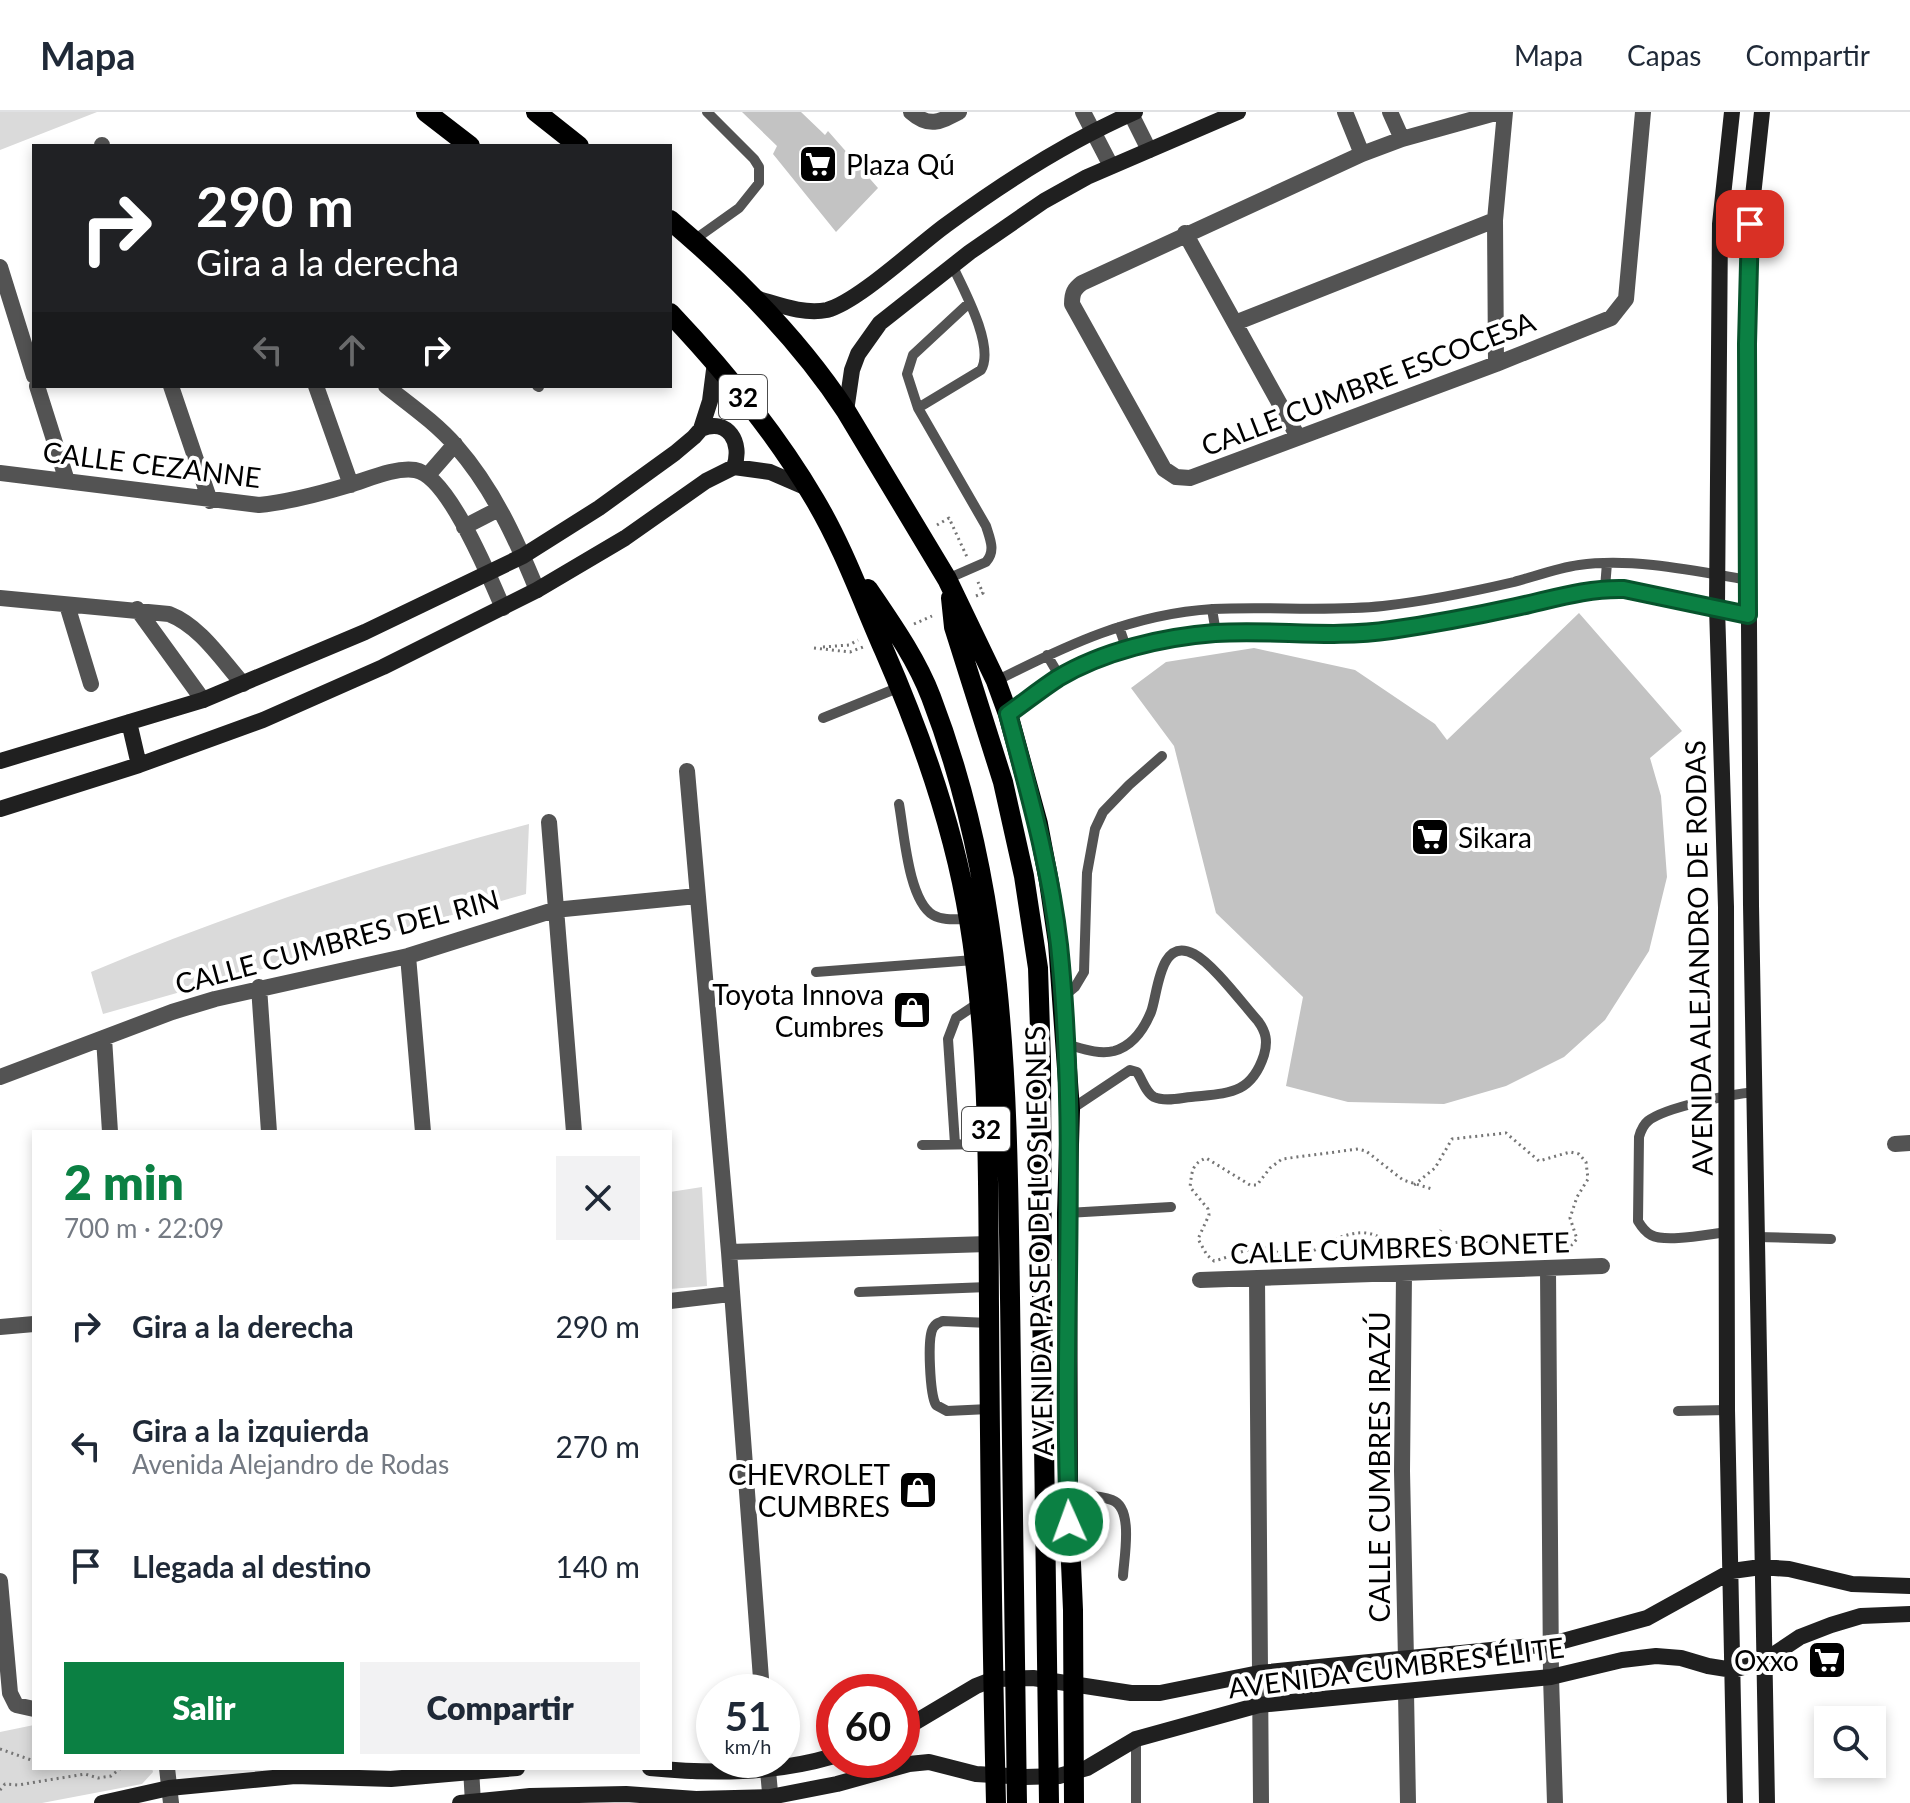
<!DOCTYPE html>
<html lang="es">
<meta charset="utf-8">
<style>
body{margin:0;font-family:Lato,sans-serif;background:#f2f2f3;color:#1f2937;height:100vh;display:flex;flex-direction:column;font-size:30px;white-space:nowrap}
*{box-sizing:border-box;margin:0}
p{font-size:26px;color:#747a83}
.icon{flex:none;width:44px;height:44px;fill:none;stroke:currentColor;stroke-width:2;stroke-linecap:round;stroke-linejoin:round}
.map{position:relative;flex:1;overflow:hidden}
.side{position:absolute;left:32px;top:1018px;width:640px;height:640px;display:flex;flex-direction:column;background:#fff;border-radius:0px;box-shadow:0 4px 12px #0003}
.side>*{flex:none}
.banner{position:absolute;left:32px;top:32px;width:640px;height:244px;border-radius:0px;box-shadow:0 4px 12px #0003;background:#202124;color:#fff;overflow:hidden}
.buttons{position:absolute;left:1814px;top:1594px;display:grid;gap:16px}
.buttons a{display:grid;place-items:center;width:72px;height:72px;border-radius:0px;background:#fff;box-shadow:0 4px 12px #0003;font-size:40px}
.speed{position:absolute;left:696px;top:1562px;display:flex;gap:16px;font-size:40px;font-weight:700;text-align:center}
.speed>*{display:grid;place-content:center;width:104px;height:104px;border-radius:50%;background:#fff;box-shadow:0 4px 12px #0003;line-height:1}
.speed small{font-size:20px;font-weight:400}
.speed .limit{border:12px solid #d22;background:#fff;color:#111}
.pin{position:absolute;display:grid;place-items:center;width:68px;height:68px;color:#fff;margin:-34px;border-radius:16px;box-shadow:0 4px 12px #0006}
.me{position:absolute;width:88px;margin:-44px;rotate:358deg;stroke-linejoin:round;filter:drop-shadow(0 0 6px #0008)}
.turn{display:flex;align-items:center;gap:28px;height:168px;padding:0 32px;font-size:36px}
.turn .icon{width:104px;height:104px;stroke-width:2.5}
.turn b{display:block;font-size:56px;line-height:68px}
.lanes{display:flex;align-items:center;height:76px;padding:0 32px;background:#0003;justify-content:center;gap:40px;direction:ltr}
.lanes .off{opacity:.35}
.round{display:grid;place-items:center;flex:none;width:84px;height:84px;border-radius:0px;background:#f2f2f3}
.headline{display:flex;align-items:center;justify-content:space-between;height:136px;padding:0 32px}
h1{font-size:48px;font-weight:800;line-height:60px;color:#0b8043}
.button{display:flex;gap:16px;margin-top:auto;padding:16px 32px}
.button a{flex:1;height:92px;border-radius:0px;background:#0b8043;color:#fff;font-size:32px;font-weight:800;line-height:92px;text-align:center}
.button a+a{background:#f2f2f3;color:#1f2937}
ul{padding:0;list-style:none}
li{display:flex;align-items:center;gap:24px;height:120px;padding:0 32px}
li div{flex:1}
li b{display:block;font-size:30px}
li em{font-style:normal}
header{display:flex;align-items:center;gap:48px;box-sizing:border-box;height:112px;padding:0 40px;background:#fff;border-bottom:2px solid #e0e1e3}
header strong{font-size:38px}
nav{display:flex;gap:44px;margin-inline-start:auto;font-size:28px}
.map>svg:first-child{display:block}
</style>
<header>
<strong>Mapa</strong>
<nav><a>Mapa</a><a>Capas</a><a>Compartir</a></nav>
</header>
<div class="map">
<svg width="1910" height="1691" viewBox="0 0 1910 1691">
<rect width="100%" height="100%" fill="#fff"/>
<path fill="#dadada" d="M0,0H97L0,38Z
M529,712L526,782L103,902L91,860C231,801 382,751 529,712Z
M702,1075L707,1174L670,1177V1080Z
M34,1613V1656H152L153,1660L142,1672L42,1691H0V1620Z"/>
<path fill="#c3c3c3" d="M742,0H801L825,23L828,19L878,76L836,120L773,42L777,34Z
M1579,501L1682,619L1650,646L1661,684L1667,765L1649,839L1605,908L1564,945L1506,974L1444,992L1348,990L1286,974L1303,885L1216,801L1174,634L1131,576L1166,550L1254,536L1355,558L1435,612L1447,628Z"/>
<g fill="none" stroke-linecap="round" stroke-linejoin="round">
<path stroke="#757575" stroke-width="3" stroke-dasharray="2 4" stroke-linecap="butt" d="M937,413L949,406L967,445
M976,484L983,481L978,470
M914,512L932,504
M823,535L849,533L858,528
M814,536L850,540L863,535
M1414,1073L1435,1056L1452,1027L1506,1021L1539,1049L1570,1040L1579,1042L1586,1050L1588,1067L1577,1085L1570,1106L1577,1127L1568,1137
M1431,1134L1441,1118
M1415,1141C1453,1127 1490,1124 1528,1139
M1298,1147C1323,1135 1354,1110 1381,1126C1388,1131 1392,1139 1400,1142
M1287,1148C1263,1124 1242,1142 1214,1149L1207,1143L1198,1127L1209,1103L1208,1097L1190,1075C1192,1061 1191,1052 1206,1046L1250,1073H1257L1270,1056L1282,1047L1358,1037L1366,1039L1403,1068L1432,1077
M0,1637L34,1649
M0,1678L5,1672L18,1673L85,1662L98,1666L111,1664L121,1656"/>
<path stroke="#535353" stroke-width="10" d="M694,128L739,96L759,71V55L754,47L707,0
M537,274L539,275
M918,296L981,258C995,235 964,178 953,155
M947,467L986,450C996,439 990,427 986,414L918,296L907,262L913,243L969,191
M1605,476L1607,451
M1212,497L1216,521
M1119,515L1127,538
M1047,543L1060,565
M996,569C1067,533 1132,502 1213,497C1270,494 1327,500 1383,494C1427,489 1471,480 1514,470C1536,464 1557,456 1579,453C1631,445 1696,459 1748,468
M1008,602C1025,590 1041,577 1058,567C1103,539 1163,525 1215,521C1273,517 1333,527 1391,518C1433,512 1475,504 1516,495C1553,487 1586,476 1624,477L1748,503
M823,606L900,575
M899,692C904,719 908,788 933,803C943,809 957,807 969,807
M816,860L974,848
M1063,885L1075,875L1084,860L1087,761L1095,717L1103,700L1129,673L1162,644
M1066,932C1081,936 1098,943 1114,939C1132,934 1144,917 1151,900C1158,882 1159,824 1194,842C1213,852 1242,891 1258,909C1266,920 1268,929 1264,943C1251,983 1228,981 1191,985C1180,986 1165,990 1154,985C1146,981 1142,967 1137,960L1130,958L1070,998
M955,1032L948,927L956,906L980,890
M922,1033L987,1032
M1067,1101L1171,1095
M1728,1120C1709,1122 1666,1131 1651,1123C1645,1120 1641,1114 1638,1109L1639,1025C1641,1018 1643,1013 1648,1009C1665,995 1733,982 1755,980
M1757,1125L1831,1127
M859,1180L988,1175
M989,1211L943,1209C938,1211 936,1211 933,1216C927,1226 930,1283 936,1293L947,1299L989,1297
M1678,1299L1727,1298
M1068,1381C1082,1383 1099,1383 1112,1388C1134,1396 1124,1445 1123,1464
M1136,1627V1691"/>
<path stroke="#535353" stroke-width="16" d="M911,0C929,16 940,10 959,0
M1083,0L1111,54
M1130,0L1149,38
M1345,0L1362,42
M1390,0L1402,27
M1499,0L1402,27L1362,42L1082,171C1074,177 1072,181 1072,192L1164,357L1176,365L1190,366L1496,252L1611,206L1626,187L1643,0
M102,33V34
M1185,121L1298,325
M0,155L34,264
M1235,211L1495,108
M1496,252L1495,108L1505,0
M37,274L67,369
M171,274L210,389
M316,274L351,373
M386,274C410,293 436,311 456,334C493,376 516,427 537,478
M0,361L259,393C290,390 319,382 349,373C369,367 395,355 415,358C448,363 490,466 503,496
M428,363L455,332
M464,415L499,397
M0,486L169,502C200,514 221,547 243,572
M67,493L91,572
M137,497L203,588
M687,659L729,1140L762,1580
M549,710L574,1020
M408,844L423,1020
M259,875L269,1020
M104,926L110,1020
M0,965L172,900L215,887L408,844L554,798L697,784
M1895,1032L1910,1031
M729,1140L988,1132
M1548,1158L1551,1565L1555,1691
M1404,1162L1402,1359L1406,1548
M1257,1166L1261,1691
M1200,1168L1602,1154
M670,1189L730,1182
M0,1215L34,1212
M0,1469L10,1581L16,1593L34,1597
M1406,1580L1408,1691
M767,1648L771,1691
M167,1656L171,1691
M471,1656L473,1691"/>
<path stroke="#202020" stroke-width="16" d="M1732,0L1720,112L1717,495L1726,795L1727,1298L1735,1691
M1762,0L1750,112L1747,232L1751,793L1767,1691
M755,186C777,192 803,203 827,198C858,190 917,134 946,113C1003,71 1071,28 1135,0
M846,299L852,258L858,242L880,211L970,140L1044,89L1087,65L1238,0
M701,317C728,305 743,331 734,355
M129,610L139,653
M0,649L203,588L365,520L523,444L599,396L675,341L694,325L701,317L710,289L715,250
M0,697L139,653L263,608L383,555L537,478L625,426L706,369L734,355L770,360L807,376
M902,1618L976,1574L994,1567L1033,1566L1131,1581H1160L1259,1561L1552,1532L1647,1506L1732,1459L1761,1455L1789,1457L1852,1472L1910,1474
M650,1656C712,1662 773,1662 834,1644
M102,1691L169,1676L295,1664L391,1667L517,1656
M460,1691L530,1684L626,1682L696,1687L770,1685L837,1672L909,1652L929,1650L976,1662L1025,1665L1059,1664L1087,1656L1136,1627L1259,1593L1551,1565L1622,1548L1656,1544L1681,1546L1708,1554L1733,1558L1764,1549L1800,1525L1831,1513L1861,1504L1910,1502"/>
<path stroke="#000" stroke-width="20" d="M426,0L470,34
M536,0L579,34
M670,108C736,164 799,227 846,299L947,467L996,569L1008,602L1038,712L1049,770L1058,831L1070,998L1067,1101L1068,1381L1073,1498L1074,1691
M670,201C724,258 775,320 815,388C843,435 862,488 884,538C922,625 954,715 969,808C990,935 988,1066 989,1194C990,1360 992,1525 996,1691
M868,477C891,511 916,546 931,585C1007,783 1007,978 1010,1186C1012,1355 1014,1523 1017,1691
M951,486L954,515L1003,670L1024,764L1038,856L1041,949L1042,1187L1049,1691"/>
</g>
<g fill="none" stroke-linecap="round" stroke-linejoin="round">
<defs>
<path id="route" d="M1069,1410C1061,1218 1079,1025 1059,833C1050,754 1028,678 1008,602C1025,590 1041,577 1058,566C1103,539 1163,525 1215,521C1273,517 1332,527 1391,518C1433,512 1475,504 1516,495C1553,487 1586,476 1624,477L1748,503L1747,232L1750,112"/>
</defs>
<use href="#route" stroke="#07532c" stroke-width="20"/>
<use href="#route" stroke="#0b8043" stroke-width="14"/>
</g>
<defs>
<symbol id="supermarket-square" viewBox="-11 -11 22 22"><rect x="-9" y="-9" width="18" height="18" rx="4" fill="#000" stroke="#fff"/><path d="M-6-5.5h2.5l.6 2H6L4.5 2H-2.5L-4.4-4H-6ZM-1.5 3.2a1.3 1.3 0 1 0 .1 0ZM3 3.2a1.3 1.3 0 1 0 .1 0Z" fill="#fff"/></symbol>
<symbol id="shop-square" viewBox="-11 -11 22 22"><rect x="-9" y="-9" width="18" height="18" rx="4" fill="#000" stroke="#fff"/><path d="M-5-2.5h2.3a2.7 3.5 0 0 1 5.4 0H5L5.5 6h-11ZM-1.5-2.5h3a1.5 2.3 0 0 0-3 0Z" fill="#fff"/></symbol>
</defs>
<g fill-rule="evenodd">
<use href="#supermarket-square" x="796" y="30" width="44" height="44"/>
<use href="#supermarket-square" x="1408" y="703" width="44" height="44"/>
<use href="#shop-square" x="890" y="876" width="44" height="44"/>
<use href="#shop-square" x="896" y="1356" width="44" height="44"/>
<use href="#supermarket-square" x="1805" y="1526" width="44" height="44"/>
</g>
<g text-anchor="middle" dominant-baseline="central" stroke-width="8" stroke-linejoin="round" paint-order="stroke">
<g fill="#fff" stroke="#4c4c4c" stroke-width="2">
<rect x="719" y="263" width="48" height="44" rx="6"/>
<rect x="962" y="995" width="48" height="44" rx="6"/>
</g>
<g font-size="26" font-weight="bold" fill="#000">
<text x="743" y="285">32</text>
<text x="986" y="1017">32</text>
</g>
<g font-size="28" fill="#000" stroke="#fff" text-anchor="end">
<text x="846" y="52" text-anchor="start">Plaza Qú</text>
<text x="1458" y="725" text-anchor="start">Sikara</text>
<text x="884" y="882">Toyota Innova<tspan x="884" dy="32">Cumbres</tspan></text>
<text x="890" y="1362">CHEVROLET<tspan x="890" dy="32">CUMBRES</tspan></text>
<text x="1799" y="1548">Oxxo</text>
</g>
<g font-size="28" fill="#000" stroke="#fff">
<text transform="translate(1368 271) rotate(-21)">CALLE CUMBRE ESCOCESA</text>
<text transform="translate(152 352) rotate(7)">CALLE CEZANNE</text>
<text transform="translate(337 829) rotate(-15)">CALLE CUMBRES DEL RIN</text>
<text transform="translate(1698 846) rotate(-91)">AVENIDA ALEJANDRO DE RODAS</text>
<text transform="translate(1038 1129) rotate(-91)">AVENIDA PASEO DE LOS LEONES</text>
<text transform="translate(1400 1135) rotate(-2)">CALLE CUMBRES BONETE</text>
<text transform="translate(1379 1355) rotate(-90)">CALLE CUMBRES IRAZÚ</text>
<text transform="translate(1396 1555) rotate(-7)">AVENIDA CUMBRES ÉLITE</text>
</g>
</g>
</svg>
<div class="buttons">
<a><svg class="icon" aria-label="search" viewBox="0 0 24 24"><circle cx="10" cy="10" r="6"/><path d="M15 15l6 6"/></svg></a>
</div>
<div class="speed"><div>51<small>km/h</small></div><div class="limit">60</div></div>
<div class="pin" style="left:1750px;top:112px;background:#d93025"><svg class="icon" aria-label="arrive" viewBox="0 0 24 24"><path d="M6 21V4h12l-3 4 3 4H6"/></svg></div>
<svg class="me" style="left:1069px;top:1410px" viewBox="-20 -20 40 40"><circle r="17" fill="#0b8043" stroke="#fff" stroke-width="3"/><path d="M0-11L8 9 0 5-8 9z" fill="#fff"/></svg>
<div class="banner">
<div class="turn"><svg class="icon" aria-label="right" viewBox="0 0 24 24"><path d="M7 20v-9h11M14 6l5 5-5 5"/></svg><div><b>290 m</b>Gira a la derecha</div></div>
<div class="lanes"><svg class="icon off" aria-label="left" viewBox="0 0 24 24"><path d="M17 20v-9H6M10 6l-5 5 5 5"/></svg><svg class="icon off" aria-label="ahead" viewBox="0 0 24 24"><path d="M12 20V5M6 11l6-6 6 6"/></svg><svg class="icon" aria-label="right" viewBox="0 0 24 24"><path d="M7 20v-9h11M14 6l5 5-5 5"/></svg></div>
</div>
<section class="side">
<div class="headline"><div><h1>2 min</h1><p>700 m · 22:09</p></div><a class="round"><svg class="icon" aria-label="close" viewBox="0 0 24 24"><path d="M6 6l12 12M18 6L6 18"/></svg></a></div>
<ul>
<li><svg class="icon" aria-label="right" viewBox="0 0 24 24"><path d="M7 20v-9h11M14 6l5 5-5 5"/></svg><div><b>Gira a la derecha</b></div><em>290 m</em></li>
<li><svg class="icon" aria-label="left" viewBox="0 0 24 24"><path d="M17 20v-9H6M10 6l-5 5 5 5"/></svg><div><b>Gira a la izquierda</b><p>Avenida Alejandro de Rodas</p></div><em>270 m</em></li>
<li><svg class="icon" aria-label="arrive" viewBox="0 0 24 24"><path d="M6 21V4h12l-3 4 3 4H6"/></svg><div><b>Llegada al destino</b></div><em>140 m</em></li>
</ul>
<div class="button"><a>Salir</a><a>Compartir</a></div>
</section>
</div>
